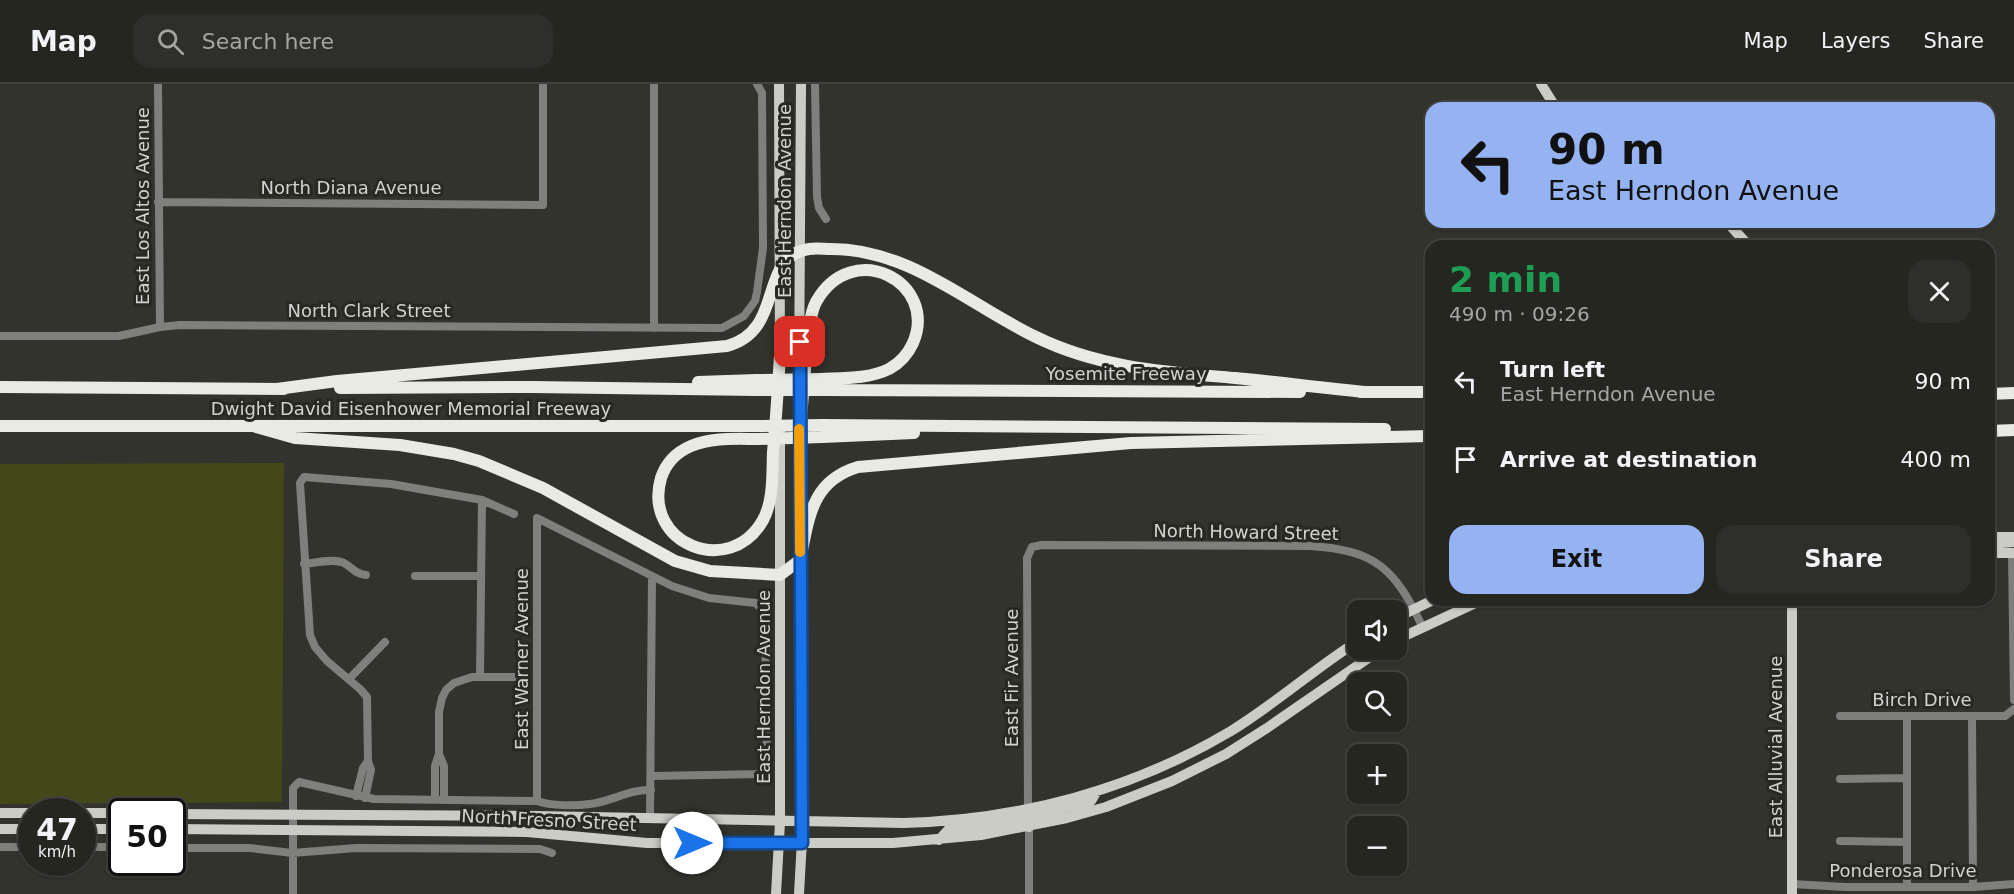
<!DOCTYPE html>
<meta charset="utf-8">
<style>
body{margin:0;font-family:"DejaVu Sans",sans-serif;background:#2e2e2a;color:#f1f3f6;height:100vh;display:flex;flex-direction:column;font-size:22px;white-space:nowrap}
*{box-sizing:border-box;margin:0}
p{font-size:20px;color:#a4a5a5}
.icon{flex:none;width:33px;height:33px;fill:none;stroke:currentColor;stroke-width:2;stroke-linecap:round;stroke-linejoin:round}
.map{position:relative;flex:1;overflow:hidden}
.sheet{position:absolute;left:1425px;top:156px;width:570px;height:366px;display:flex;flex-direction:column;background:#262621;border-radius:18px;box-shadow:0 2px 4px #0004,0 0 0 2px #42433f}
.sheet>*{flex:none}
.banner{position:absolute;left:1425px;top:18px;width:570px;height:126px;border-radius:18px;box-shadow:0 2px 4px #0004,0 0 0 2px #42433f;background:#95b2f1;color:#111;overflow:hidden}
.tools{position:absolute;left:1347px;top:516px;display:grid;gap:12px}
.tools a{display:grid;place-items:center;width:60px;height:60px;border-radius:12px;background:#262621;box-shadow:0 2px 4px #0004,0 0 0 2px #42433f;font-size:30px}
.speed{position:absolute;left:18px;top:714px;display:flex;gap:12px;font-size:30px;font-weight:700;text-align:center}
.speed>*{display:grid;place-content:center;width:78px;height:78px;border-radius:50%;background:#262621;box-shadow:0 2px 4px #0004,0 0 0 2px #42433f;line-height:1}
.speed small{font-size:15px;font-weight:400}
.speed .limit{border:3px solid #111;border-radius:9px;background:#fff;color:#111}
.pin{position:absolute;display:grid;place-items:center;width:51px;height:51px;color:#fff;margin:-26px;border-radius:12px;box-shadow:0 3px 9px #0006}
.me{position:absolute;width:66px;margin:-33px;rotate:90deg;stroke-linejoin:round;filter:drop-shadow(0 0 4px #0008)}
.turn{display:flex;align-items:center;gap:21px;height:126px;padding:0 24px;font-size:27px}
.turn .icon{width:78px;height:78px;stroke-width:2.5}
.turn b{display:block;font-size:42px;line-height:51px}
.round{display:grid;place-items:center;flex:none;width:63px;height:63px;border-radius:18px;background:#2e2e2a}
.summary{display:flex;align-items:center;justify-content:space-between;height:102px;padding:0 24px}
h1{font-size:36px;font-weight:700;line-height:45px;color:#1e9e55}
.primary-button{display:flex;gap:12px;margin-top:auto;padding:12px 24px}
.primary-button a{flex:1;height:69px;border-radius:18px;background:#95b2f1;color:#111;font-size:24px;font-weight:700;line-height:69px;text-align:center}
.primary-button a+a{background:#2e2e2a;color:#f1f3f6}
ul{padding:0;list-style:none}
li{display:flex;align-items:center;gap:18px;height:78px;padding:0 24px}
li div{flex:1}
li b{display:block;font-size:22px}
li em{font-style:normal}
header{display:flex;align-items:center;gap:36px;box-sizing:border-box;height:84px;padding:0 30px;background:#262621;border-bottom:2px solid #42433f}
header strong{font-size:28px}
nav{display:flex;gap:33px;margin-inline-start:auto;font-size:21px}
.search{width:420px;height:54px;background:#2e2e2a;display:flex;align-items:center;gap:15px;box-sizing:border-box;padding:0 21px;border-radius:18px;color:#a4a5a5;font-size:22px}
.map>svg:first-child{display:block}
</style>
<header>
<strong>Map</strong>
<div class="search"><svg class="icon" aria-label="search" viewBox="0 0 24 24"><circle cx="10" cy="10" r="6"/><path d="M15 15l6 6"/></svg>Search here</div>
<nav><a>Map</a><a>Layers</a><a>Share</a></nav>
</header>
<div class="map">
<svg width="2014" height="810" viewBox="0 0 2014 810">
<rect width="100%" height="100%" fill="#32332c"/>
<path fill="#444719" d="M284,379L282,718L0,720V380Z"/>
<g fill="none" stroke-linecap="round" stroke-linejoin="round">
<path stroke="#7f7f7c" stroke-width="8" d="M158,0L160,243
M654,0V244
M815,0L817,113L819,124L826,135
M158,118L543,121V0
M0,252H119L160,243L180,241L722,244L744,232L755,217L757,208L763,164L762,9L757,0
M2012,469L2014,616
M304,480C315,479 334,474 344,479C353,484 355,490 366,491
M415,492H480
M480,592L482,416
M349,595L385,558
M1840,632H2005L2014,625
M1972,632L1973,803
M1840,695L1907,694
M356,712L363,684L368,677
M365,714L371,686L368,677L367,613L360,605L327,577L315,563L310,551L300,399L304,393L391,400L482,416L514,430
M435,716V682L439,670
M444,716V682L439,670V628L442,614L446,606L454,599L472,593H519
M537,717V434L672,502L709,514L756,519L765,529L767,690L652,692
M1028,726L1027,474L1032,463L1042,461L1310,462C1376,466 1395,485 1422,542
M650,735L652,493
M1029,743V810
M1840,757L1907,758
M0,763H32
M82,763H122
M172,764H250L292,769L356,764L540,765L552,769
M1792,800L1845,803H1973L2014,800
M1907,802V632
M293,810V704L299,698L374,715L537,717C552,722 574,722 590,720C611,718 629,705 651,706"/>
<path stroke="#cbccc5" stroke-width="10" d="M779,0L780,279
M1541,0L1556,24
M1727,138L1749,162
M799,294L801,0
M799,363L803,738L799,810
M1989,453H2014
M1989,460L2014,458
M1989,469H2014
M1792,516V810
M1396,534L1433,516
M1396,556L1482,516
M0,729H32
M82,729H122
M172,730L537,732L904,739C1019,736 1132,706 1231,647C1275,620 1314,585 1358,557
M1029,743L1032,736L1037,732L1091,717L1097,707
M0,745H32
M82,745H122
M172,745L527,748L647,759H893L981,751L1067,734L1106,723L1172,697L1226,670L1267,644L1380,566
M939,756L948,746L1020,735L1025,732L1028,726
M776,810L780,738V348"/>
<path stroke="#e9ebe2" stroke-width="12" d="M698,298L757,296
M0,303L284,305
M340,304L531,303L757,306
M277,305L337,297L727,262C786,246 757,172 809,165C816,164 824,165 831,165C910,165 969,221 1036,253C1099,284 1166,288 1235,294C1278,298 1322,304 1365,308
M822,306L1300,308
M1360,308H1431
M1989,310L2014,309
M822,341L1385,345
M0,342H758
M256,343L295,354L400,361L454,370L479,377L543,404L675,477L710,487L780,491L800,476C809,434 811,397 858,383L1131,359L1431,352
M1989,347L2014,346
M822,353L914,349
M759,355C737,355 712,353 691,362C677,368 666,379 661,394C642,460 730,495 763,436C774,416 772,390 773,368C776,336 778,304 780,272
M799,372C801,334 803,296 808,258C809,245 810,230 816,218C852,153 939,198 913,259C908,270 900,279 889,285C869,295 843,294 821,295"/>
<path stroke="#e9ebe2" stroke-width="12" d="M757,296L821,295
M757,306H822
M758,342L822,341
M759,355L822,353"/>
</g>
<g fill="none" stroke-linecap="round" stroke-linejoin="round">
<defs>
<path id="route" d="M692,759H802L800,258"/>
</defs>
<use href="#route" stroke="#114b97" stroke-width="15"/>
<use href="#route" stroke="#1a73e8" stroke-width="10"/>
<path stroke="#f59e0b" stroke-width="10" d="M799,345L800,468"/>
</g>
<g text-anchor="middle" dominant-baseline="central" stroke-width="6" stroke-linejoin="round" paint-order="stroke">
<g font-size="18" fill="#d2d3ce" stroke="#292923">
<text x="351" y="103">North Diana Avenue</text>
<text transform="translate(784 117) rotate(-90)">East Herndon Avenue</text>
<text transform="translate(142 122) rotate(-90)">East Los Altos Avenue</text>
<text x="369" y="226">North Clark Street</text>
<text x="1126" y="289">Yosemite Freeway</text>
<text x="411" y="324">Dwight David Eisenhower Memorial Freeway</text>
<text transform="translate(1246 448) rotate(1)">North Howard Street</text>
<text transform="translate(521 575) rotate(-90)">East Warner Avenue</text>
<text transform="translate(1011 594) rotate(-90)">East Fir Avenue</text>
<text transform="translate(763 603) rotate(-90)">East Herndon Avenue</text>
<text x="1922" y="615">Birch Drive</text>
<text transform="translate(1775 663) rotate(-90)">East Alluvial Avenue</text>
<text transform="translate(549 736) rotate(3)">North Fresno Street</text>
<text x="1903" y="786">Ponderosa Drive</text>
</g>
</g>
</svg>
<div class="tools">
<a><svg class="icon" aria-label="sound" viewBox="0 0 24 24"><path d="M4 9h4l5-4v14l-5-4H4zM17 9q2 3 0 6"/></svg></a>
<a><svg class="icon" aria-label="search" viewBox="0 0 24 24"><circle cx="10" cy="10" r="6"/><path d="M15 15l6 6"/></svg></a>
<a>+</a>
<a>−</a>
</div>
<div class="speed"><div>47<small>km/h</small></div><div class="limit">50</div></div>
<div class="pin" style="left:800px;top:258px;background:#d93025"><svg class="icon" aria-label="arrive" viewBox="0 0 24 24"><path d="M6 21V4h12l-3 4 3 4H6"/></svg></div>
<svg class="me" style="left:692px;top:759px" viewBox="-20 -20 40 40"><circle r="19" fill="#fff"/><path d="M0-13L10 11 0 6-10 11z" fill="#1a73e8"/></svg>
<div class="banner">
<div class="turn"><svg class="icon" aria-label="left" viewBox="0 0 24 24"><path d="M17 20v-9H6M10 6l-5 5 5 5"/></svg><div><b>90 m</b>East Herndon Avenue</div></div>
</div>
<section class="sheet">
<div class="summary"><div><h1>2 min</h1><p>490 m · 09:26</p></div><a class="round"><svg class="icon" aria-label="close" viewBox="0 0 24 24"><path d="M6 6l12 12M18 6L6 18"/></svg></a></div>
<ul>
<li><svg class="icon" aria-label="left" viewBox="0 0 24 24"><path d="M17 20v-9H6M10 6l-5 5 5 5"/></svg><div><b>Turn left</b><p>East Herndon Avenue</p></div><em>90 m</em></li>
<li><svg class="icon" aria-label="arrive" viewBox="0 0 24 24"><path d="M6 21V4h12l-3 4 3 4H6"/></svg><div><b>Arrive at destination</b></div><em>400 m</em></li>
</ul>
<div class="primary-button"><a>Exit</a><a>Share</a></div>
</section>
</div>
